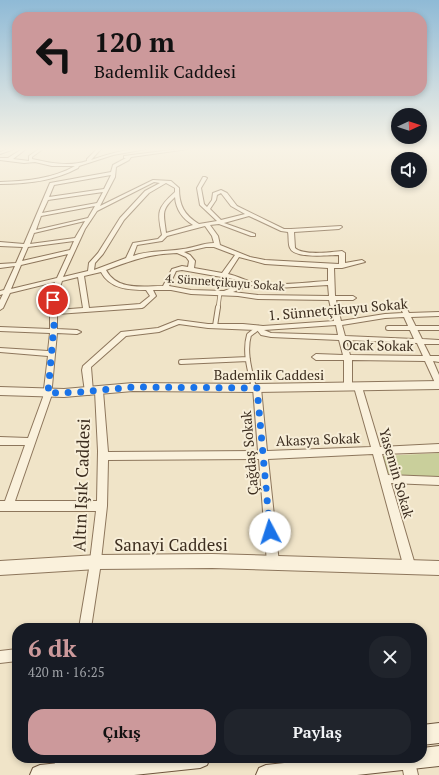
<!DOCTYPE html>
<html lang="tr">
<meta charset="utf-8">
<style>
body{margin:0;font-family:"PT Serif",serif;background:#20242c;color:#f1f3f6;height:100vh;display:flex;flex-direction:column;font-size:15px;white-space:nowrap}
*{box-sizing:border-box;margin:0}
p{font-size:13px;color:#9ea1a6}
.icon{flex:none;width:22px;height:22px;fill:none;stroke:currentColor;stroke-width:2;stroke-linecap:round;stroke-linejoin:round}
.map{position:relative;flex:1;overflow:hidden}
.details{position:absolute;left:12px;top:623px;width:415px;height:140px;display:flex;flex-direction:column;background:#171b24;border-radius:16px;box-shadow:0 2px 6px #0003}
.details>*{flex:none}
.top-card{position:absolute;left:12px;top:12px;width:415px;height:84px;border-radius:16px;box-shadow:0 2px 6px #0003;background:#cc999b;color:#111;overflow:hidden}
.needle{width:26px;rotate:87deg}
.tools{position:absolute;left:391px;top:108px;display:grid;gap:8px}
.tools a{display:grid;place-items:center;width:36px;height:36px;border-radius:50%;background:#171b24;box-shadow:0 2px 6px #0003;font-size:20px}
.pin{position:absolute;display:grid;place-items:center;width:34px;height:34px;color:#fff;margin:-17px;border:2px solid #fff;border-radius:50%;box-shadow:0 1px 4px #0007}
.me{position:absolute;width:44px;margin:-22px;rotate:355deg;stroke-linejoin:round;filter:drop-shadow(0 0 3px #0008)}
.turn{display:flex;align-items:center;gap:14px;height:84px;padding:0 16px;font-size:18px}
.turn .icon{width:52px;height:52px;stroke-width:2.5}
.turn b{display:block;font-size:28px;line-height:34px}
.round{display:grid;place-items:center;flex:none;width:42px;height:42px;border-radius:16px;background:#20242c}
.summary{display:flex;align-items:center;justify-content:space-between;height:68px;padding:0 16px}
h1{font-size:24px;font-weight:700;line-height:30px;color:#cc999b}
.cta{display:flex;gap:8px;margin-top:auto;padding:8px 16px}
.cta a{flex:1;height:46px;border-radius:16px;background:#cc999b;color:#111;font-size:16px;font-weight:700;line-height:46px;text-align:center}
.cta a+a{background:#20242c;color:#f1f3f6}
.map>svg:first-child{display:block}
</style>
<div class="map">
<svg width="439" height="775" viewBox="0 0 439 775">
<rect width="100%" height="100%" fill="#f0e4c8"/>
<path fill="#c9cf9b" d="M439,453V477L388,474L383,456Z"/>
<g fill="none" stroke-linecap="round" stroke-linejoin="round">
<defs>
<path id="service-far1" d="M218,308L220,293"/>
<path id="service" d="M215,326L218,307
M388,328H439
M181,362L248,359
M254,388C250,371 244,352 249,335L258,328"/>
<path id="minor" d="M9,149H14L0,154V152Z
M22,149H26L13,159L29,161V156L39,149H43L32,157V159C50,163 69,167 87,161V159L97,149H101L91,160C108,154 127,148 146,149L113,155L79,166L78,168C54,181 27,184 0,184V182C26,181 52,179 75,166H52L35,162L24,163L0,160V158H8Z
M179,149H188L131,157L129,160L116,167L115,177L100,206L153,180L171,181L179,188C179,205 184,215 199,224L217,221L200,205L197,188L203,177H205L207,178L201,188L204,204L207,207L212,200L213,193L221,190L227,193L237,206L284,229H291L341,226L342,227L339,229L294,232L295,248C303,256 331,252 342,251L345,253V263L362,260L365,262L342,268H334L335,296H353L356,298L353,300H336L341,321L385,314L403,313L398,303L401,301L404,303L409,313L439,312V316L411,317L422,339L439,340V344H424L430,356H439V362L433,361L439,375V386L436,385L425,361L352,360V387L348,390L344,387V360H316L312,357L316,354L343,355L339,340L271,337L261,335L257,330L208,328L179,324L159,332L126,336L91,367L93,392L89,395L85,392L82,370L83,366L121,332L158,328L178,320L208,324H243L263,326L334,321L329,300L258,299L238,296L191,294L171,290H153L156,296L144,307L142,308L57,314V329L77,330L81,332L77,334L57,333L51,397L15,501H97L98,451L95,391L99,388L103,391L108,452L258,451L253,388L257,385L261,388L267,451L371,447L354,387L358,384L362,387L380,447L439,444V452L382,454L388,475L439,477V485L391,483L416,568L414,572L410,574L406,572L404,568L373,454L268,459L279,563L277,567L273,569L269,567L267,563L259,459L108,460L107,506L100,569L91,628H79L89,569L96,511H0V501H5L25,445H0V437L28,438L43,397L48,356L0,352V348L48,351L50,333L0,331V327L50,329V300L55,282L10,293L3,308L0,310V300L3,294L0,295V291L4,290L15,266L0,268V264L16,263L23,247L0,246V242L24,244L50,183L111,172L113,165L126,158H124V156ZM111,175L104,189L49,197L54,185ZM154,182L160,183L145,191L120,218L98,253L89,263L88,271L63,277L85,229L97,211ZM166,183L175,188V192C157,208 157,212 162,235L158,239L133,243L126,258L94,270L95,263L103,254L124,220L149,193ZM103,192L97,203L42,213L48,200ZM221,193L231,206L245,214L221,220L210,209L216,200L217,195ZM175,197C176,210 183,219 193,225L166,233C164,214 160,211 175,197ZM95,206L88,218L36,230L41,216ZM249,216L281,231L288,232C289,237 288,244 290,248C294,259 329,255 339,255V264L265,260L250,257L220,245L218,236L210,225L219,224L251,236H255V234L224,223ZM85,221L75,238L30,244L34,233ZM205,226L212,236L214,243C203,243 193,248 183,249C166,252 149,250 133,256L137,245L162,241L167,236ZM74,241L70,250L22,261L28,247ZM206,247H214L235,255L222,273L194,268L195,261L190,255L184,252ZM177,253L186,257L189,261L188,267L182,266L172,269L163,286C143,286 117,291 106,270C133,260 148,254 177,253ZM68,254L57,278L11,289L21,265ZM239,257L265,264L328,268V281C309,282 271,287 254,283C245,280 237,276 228,274ZM182,270L233,279L244,283L224,291L191,290L169,286L176,271ZM101,272C110,289 129,290 146,290L150,296L140,304L89,308L84,276ZM78,277L83,308L57,310L56,300L62,281ZM250,285L277,288L328,285L329,296L258,295L233,292ZM404,317L414,339L345,336L342,325L385,318ZM336,325L338,335L271,333L264,330ZM346,340L417,343L423,356L350,355Z
M17,649V661L0,663V651Z
M56,758H70L66,775H54L53,773Z
M402,758H414L418,775H404L401,760Z"/>
<path id="tertiary" d="M439,381V389L257,392L133,391L64,397L0,395V387L64,389L133,383L257,384Z
M212,554L439,561V575L212,568L97,569L0,575V561L97,555Z"/>
<path id="secondary" d="M439,723V743L422,745V725Z
M439,746V766L357,775H256L259,768L266,765L330,758H422V748Z
M106,758H210L207,765L200,768L134,775H30L33,768L40,765Z"/>
</defs>
<use href="#service-far1" stroke="#8d765c" stroke-width="4.5"/>
<use href="#service" stroke="#8d765c" stroke-width="6"/>
<use href="#minor" stroke="#8d765c" stroke-width="2"/>
<use href="#tertiary" stroke="#8d765c" stroke-width="2"/>
<use href="#secondary" stroke="#6f573f" stroke-width="2"/>
<use href="#service-far1" stroke="#faf1dc" stroke-width="3"/>
<use href="#service" stroke="#faf1dc" stroke-width="4"/>
<use href="#minor" fill="#faf1dc" fill-rule="evenodd"/>
<use href="#tertiary" fill="#faf1dc" fill-rule="evenodd"/>
<use href="#secondary" fill="#faf1dc" fill-rule="evenodd"/>
</g>
<linearGradient id="sky" x2="0" y2="1"><stop stop-color="#8fbad6"/><stop offset="0.58" stop-color="#f8f3e6"/><stop offset="1" stop-color="#f8f3e6" stop-opacity="0"/></linearGradient>
<rect width="439" height="257" fill="url(#sky)"/>
<g fill="none" stroke-linecap="round" stroke-linejoin="round">
<path stroke="#1a73e8" stroke-width="7" stroke-dasharray="0 12.6" d="M53,300L54,325L48,393L81,392L133,387L257,388L270,532"/>
</g>
<g text-anchor="middle" dominant-baseline="central" stroke-width="4" stroke-linejoin="round" paint-order="stroke">
<g font-size="12" fill="#3d2e20" stroke="#f7eed8">
<text transform="translate(225 282) rotate(4)">4. Sünnetçikuyu Sokak</text>
</g>
<g font-size="14" fill="#3d2e20" stroke="#f7eed8">
<text transform="translate(338 309) rotate(-5)">1. Sünnetçikuyu Sokak</text>
<text transform="translate(378 345) rotate(1)">Ocak Sokak</text>
<text x="269" y="374">Bademlik Caddesi</text>
<text transform="translate(318 439) rotate(-2)">Akasya Sokak</text>
<text transform="translate(249 453) rotate(-95)">Çağdaş Sokak</text>
<text transform="translate(397 473) rotate(74)">Yasemin Sokak</text>
</g>
<g font-size="17" fill="#3d2e20" stroke="#f7eed8">
<text transform="translate(81 485) rotate(-88)">Altın Işık Caddesi</text>
<text x="171" y="544">Sanayi Caddesi</text>
</g>
</g>
</svg>
<div class="tools">
<a><svg class="needle" viewBox="-14 -14 28 28"><path d="M0-13l5 13h-10z" fill="#e53935"/><path d="M0 13l5-13h-10z" fill="#9ea1a6"/></svg></a>
<a><svg class="icon" aria-label="sound" viewBox="0 0 24 24"><path d="M4 9h4l5-4v14l-5-4H4zM17 9q2 3 0 6"/></svg></a>
</div>
<div class="pin" style="left:53px;top:300px;background:#d93025"><svg class="icon" aria-label="arrive" viewBox="0 0 24 24"><path d="M6 21V4h12l-3 4 3 4H6"/></svg></div>
<svg class="me" style="left:270px;top:532px" viewBox="-20 -20 40 40"><circle r="19" fill="#fff"/><path d="M0-13L10 11 0 6-10 11z" fill="#1a73e8"/></svg>
<div class="top-card">
<div class="turn"><svg class="icon" aria-label="left" viewBox="0 0 24 24"><path d="M17 20v-9H6M10 6l-5 5 5 5"/></svg><div><b>120 m</b>Bademlik Caddesi</div></div>
</div>
<section class="details">
<div class="summary"><div><h1>6 dk</h1><p>420 m · 16:25</p></div><a class="round"><svg class="icon" aria-label="close" viewBox="0 0 24 24"><path d="M6 6l12 12M18 6L6 18"/></svg></a></div>
<div class="cta"><a>Çıkış</a><a>Paylaş</a></div>
</section>
</div>
